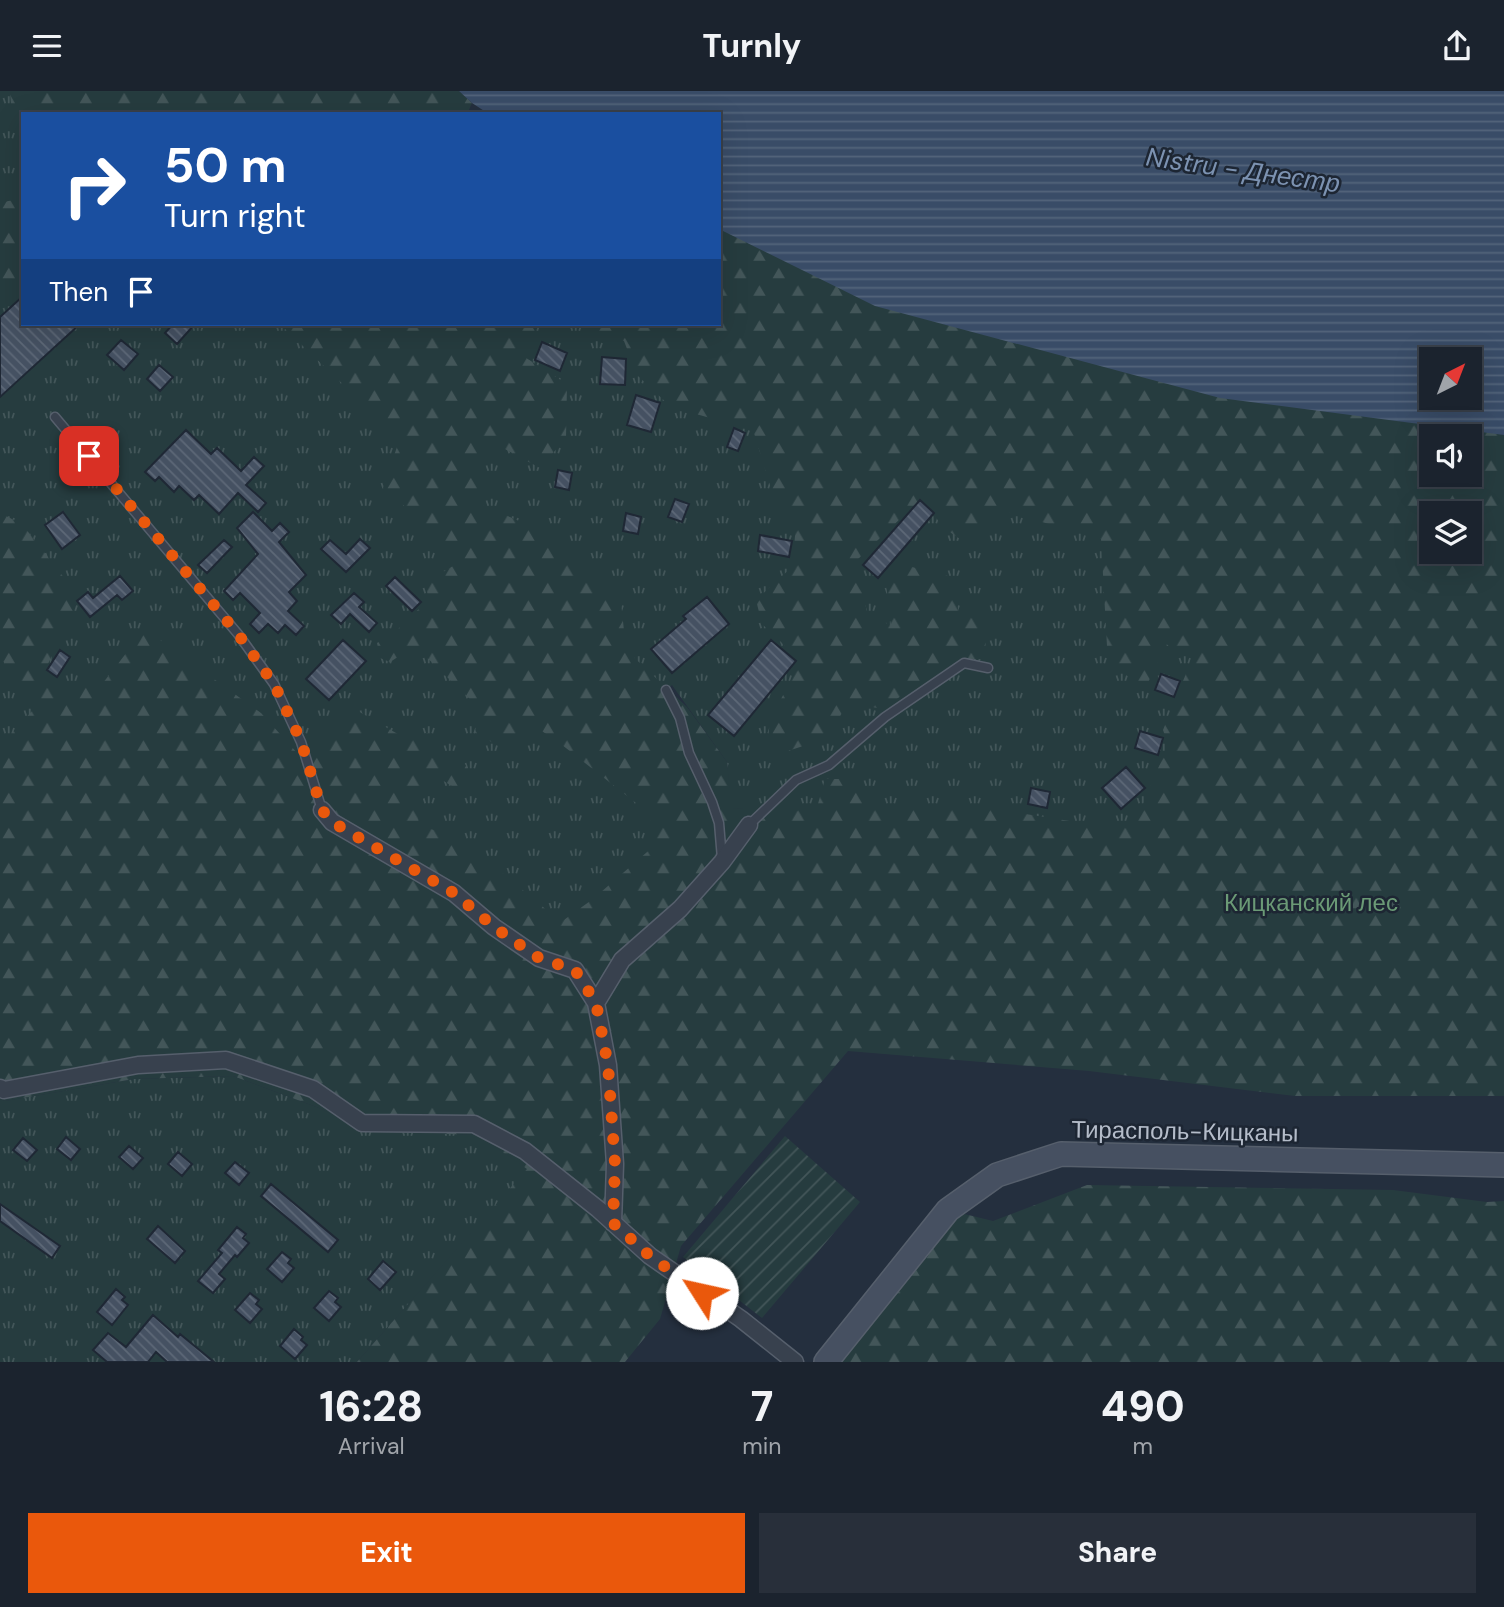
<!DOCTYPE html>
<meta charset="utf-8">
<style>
body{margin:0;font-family:"DM Sans",sans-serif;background:#282f3a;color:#f1f3f6;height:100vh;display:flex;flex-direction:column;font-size:26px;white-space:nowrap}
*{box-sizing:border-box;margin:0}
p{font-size:23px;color:#a0a4aa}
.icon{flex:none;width:38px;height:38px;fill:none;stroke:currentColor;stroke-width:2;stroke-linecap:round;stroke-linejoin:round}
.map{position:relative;height:1271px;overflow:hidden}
.drawer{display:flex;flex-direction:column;background:#1b232e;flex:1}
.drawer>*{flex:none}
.banner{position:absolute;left:21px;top:21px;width:700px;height:214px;border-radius:0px;box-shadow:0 7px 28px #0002,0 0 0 2px #39404a;background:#1a4fa0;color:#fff;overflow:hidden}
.needle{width:46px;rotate:42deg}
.fabs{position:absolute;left:1419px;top:256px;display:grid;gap:14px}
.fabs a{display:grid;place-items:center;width:63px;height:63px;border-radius:0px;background:#1b232e;box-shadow:0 7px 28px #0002,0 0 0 2px #39404a;font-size:35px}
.pin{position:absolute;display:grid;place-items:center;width:60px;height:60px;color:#fff;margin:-30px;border-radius:14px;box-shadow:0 4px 10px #0006}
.me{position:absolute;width:77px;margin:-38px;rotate:305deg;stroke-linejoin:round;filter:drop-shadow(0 0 5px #0008)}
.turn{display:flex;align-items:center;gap:24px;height:147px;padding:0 28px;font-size:32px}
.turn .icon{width:91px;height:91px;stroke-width:2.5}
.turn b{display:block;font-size:49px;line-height:60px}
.then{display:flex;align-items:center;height:66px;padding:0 28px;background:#0003;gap:14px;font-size:26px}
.eta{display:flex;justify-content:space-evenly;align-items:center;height:119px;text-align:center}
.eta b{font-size:42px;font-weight:800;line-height:49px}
.button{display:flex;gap:14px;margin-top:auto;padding:14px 28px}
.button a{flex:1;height:80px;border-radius:0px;background:#ea580c;color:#fff;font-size:28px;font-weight:800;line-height:80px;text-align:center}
.button a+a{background:#282f3a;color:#f1f3f6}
header{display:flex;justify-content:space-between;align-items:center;height:91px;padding:0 28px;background:#1b232e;font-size:32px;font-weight:800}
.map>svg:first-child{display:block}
</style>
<header><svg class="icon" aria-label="menu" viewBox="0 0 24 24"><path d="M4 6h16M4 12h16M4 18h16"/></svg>Turnly<svg class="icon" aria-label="share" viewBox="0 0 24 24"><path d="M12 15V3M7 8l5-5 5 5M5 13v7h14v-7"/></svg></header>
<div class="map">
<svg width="1504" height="1271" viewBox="0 0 1504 1271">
<defs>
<pattern id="grass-tufts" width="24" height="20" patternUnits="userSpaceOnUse" patternTransform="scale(1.75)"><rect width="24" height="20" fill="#263c3f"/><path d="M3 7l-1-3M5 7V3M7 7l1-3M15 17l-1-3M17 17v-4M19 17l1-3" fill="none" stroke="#435659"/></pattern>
<pattern id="forest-firs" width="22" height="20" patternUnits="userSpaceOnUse" patternTransform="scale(1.75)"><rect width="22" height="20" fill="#263c3f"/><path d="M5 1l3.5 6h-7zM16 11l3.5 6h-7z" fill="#435659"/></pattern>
<pattern id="garden-furrows" width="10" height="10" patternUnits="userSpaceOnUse" patternTransform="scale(1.75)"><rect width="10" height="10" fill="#263c3f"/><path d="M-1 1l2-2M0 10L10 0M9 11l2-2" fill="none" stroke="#435659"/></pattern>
<pattern id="water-rules" width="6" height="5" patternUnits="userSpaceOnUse" patternTransform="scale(1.75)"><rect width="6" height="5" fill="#394c67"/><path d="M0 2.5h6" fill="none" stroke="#53647b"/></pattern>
<pattern id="building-back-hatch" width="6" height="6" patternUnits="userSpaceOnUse" patternTransform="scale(1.75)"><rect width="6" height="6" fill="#455162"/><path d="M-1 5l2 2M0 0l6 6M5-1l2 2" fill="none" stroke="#5d6877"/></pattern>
</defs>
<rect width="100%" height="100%" fill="#242f3e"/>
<path fill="url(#grass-tufts)" d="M0,0H25L23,23V233H602L1100,442L1236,514L1140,748L731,717L727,671L672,594L618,644L708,734L579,847L0,890Z
M233,985L319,1017L365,1039L477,1044L528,1078L357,1271H0V1008L5,1010L134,988Z"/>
<path fill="url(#forest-firs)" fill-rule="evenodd" d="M10,0H459L472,12L467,23H23V45L13,41Z
M23,107V177L0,216V109L4,111Z
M719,138L1504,344V1005H1295L1089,980L848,960L681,1155L660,1228L625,1271H357L527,1078L477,1044L365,1040L319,1017L233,985L134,988L5,1010L0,1008V655L32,620L27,603L0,566V422L22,433L72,497L74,520L45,579L48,594L70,591L99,597L145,538L261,622L299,664L356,619L403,646L429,642L438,663L460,664L471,684L460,700L442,689L417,714L419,734L463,749L561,831L593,808L654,755L650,723L557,650L528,631L508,660L475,642L478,616L415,555L390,571L380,567L377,552L397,539L429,508L423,486L443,481L453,475C441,442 408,419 383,397L398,353L350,300L280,233H546L537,235L523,265L567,293L566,347L540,377L488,349L477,381L482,414L533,436L621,511L626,559L687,616L727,671L732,717L816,720L825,688H843L880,718L956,712L1120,738L1142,716L1168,653L1163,639L1192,568L1166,553L1146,596L1108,573L1101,448L1000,419L960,448L941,435L924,405L856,470L867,521L891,535L886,492L904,474L952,486L960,528L989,522L984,568H955L882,618L848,611L828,647L766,667L770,629L801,570L762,533L756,509L793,475L795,444L774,407L753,339L671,316L637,284L624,250L581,233H719ZM1432,345H1470V383H1432ZM1432,422H1470V460H1432Z
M1087,1094L1393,1099L1487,1111L1504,1110V1271H826L948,1119L993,1130Z"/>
<path fill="url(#garden-furrows)" d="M785,1045L860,1111L762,1227L683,1166Z"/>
<path fill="url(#water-rules)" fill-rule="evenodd" d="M459,0H1504V344L1220,307L875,215L719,138V23H489L472,12ZM1432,268H1470V306H1432Z"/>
<path fill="url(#building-back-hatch)" stroke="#1f2835" stroke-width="2" d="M23,205V233H80L0,306V226Z
M173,233H195L177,253L165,242Z
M121,249L138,263L124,279L107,264Z
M542,251L567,262L560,280L535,269Z
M602,266L626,268L625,294L600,293Z
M159,274L173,286L160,300L147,288Z
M636,304L660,312L651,341L627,334Z
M734,337L745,342L738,360L727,356Z
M186,339L211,363L217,357L241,380L254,366L264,375L246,394L266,412L258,421L238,402L219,423L199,404L194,409L179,395L174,401L159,386L155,390L145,381Z
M558,379L572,382L569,399L555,396Z
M675,408L689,413L682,431L668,426Z
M920,409L934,422L878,487L863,474Z
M63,421L80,444L62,458L45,434Z
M253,421L272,440L280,432L289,441L279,451L306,484L289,501L297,510L288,520L304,535L296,544L285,534L278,542L268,533L259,542L250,533L260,522L240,502L233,509L224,500L258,463L237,437Z
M626,422L641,426L638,443L623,440Z
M760,444L792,450L789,466L758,460Z
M360,448L370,457L346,481L321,458L330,449L346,463Z
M224,449L232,456L207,482L198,474Z
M120,485L133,500L122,509L117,504L90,526L77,510L88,501L93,507Z
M395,486L421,511L412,520L386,495Z
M354,502L364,511L359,516L377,532L369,541L350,523L341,533L331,524Z
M707,506L729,533L672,582L651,558L686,528L683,525Z
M343,549L366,570L329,609L306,588Z
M771,549L796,570L734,645L708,624Z
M60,559L70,566L57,586L47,579Z
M1161,583L1180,590L1174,606L1155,599Z
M1140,640L1163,647L1158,664L1135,657Z
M1126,676L1145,697L1121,718L1102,697Z
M1031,697L1050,701L1047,717L1028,713Z
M66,1046L80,1058L71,1069L57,1058Z
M23,1047L37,1059L27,1070L13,1059Z
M129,1055L143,1067L133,1078L119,1066Z
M178,1061L192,1073L182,1085L168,1073Z
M235,1071L249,1082L239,1094L225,1082Z
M271,1093L338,1149L328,1161L261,1105Z
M0,1113L60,1155L52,1167L0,1130Z
M158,1135L185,1160L175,1172L147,1148Z
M237,1136L246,1143L243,1147L249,1152L237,1166L235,1164L219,1183L225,1188L213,1202L198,1190L222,1162L218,1159Z
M282,1161L291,1168L288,1172L294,1177L282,1191L267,1178Z
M383,1170L396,1181L380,1199L368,1188Z
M116,1198L125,1206L122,1209L128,1214L112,1234L97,1221Z
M329,1200L338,1207L335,1211L341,1216L329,1230L314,1217Z
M250,1202L259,1209L256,1213L262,1218L250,1232L235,1219Z
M153,1224L178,1246L180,1243L214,1271H167L156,1261L148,1271H107L93,1259L108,1242L126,1256Z
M294,1238L303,1246L301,1249L307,1254L295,1268L280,1255Z"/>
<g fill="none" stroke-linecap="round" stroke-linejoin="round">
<defs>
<path id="lane" d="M55,326L238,543L274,593L301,651L322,719
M666,599L680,627L689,662L712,711L719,732L722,768
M749,734L796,689L829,674L885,626L964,572L988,577"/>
<path id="street" d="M322,719L332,731L454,802L494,836L539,867L575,879L596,912L608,974L615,1073L613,1132
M596,912L622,869L680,818L722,771L749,734
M0,997L4,999L138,974L226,969L313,998L362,1032L474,1033L525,1060L598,1118L650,1165L741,1228L795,1271"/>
<path id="secondary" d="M826,1271L948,1119L997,1084L1061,1063L1504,1074"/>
</defs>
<use href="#lane" stroke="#565f6c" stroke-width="11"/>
<use href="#street" stroke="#565f6c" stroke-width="19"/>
<use href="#secondary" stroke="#565f6c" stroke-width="26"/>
<use href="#lane" stroke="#38414e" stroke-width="8"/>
<use href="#street" stroke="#38414e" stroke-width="16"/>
<use href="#secondary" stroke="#465061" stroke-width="23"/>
</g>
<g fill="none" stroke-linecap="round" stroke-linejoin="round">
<path stroke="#ea580c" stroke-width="12" stroke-dasharray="0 21.6" d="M89,365L238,543L274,593L301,650L322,719L332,731L454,802L494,836L539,867L575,879L596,912L608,974L615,1073L613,1132L650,1165L702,1202"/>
</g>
<g text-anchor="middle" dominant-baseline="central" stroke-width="5" stroke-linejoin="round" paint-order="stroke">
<g font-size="24" fill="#6b9a76" stroke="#1d2633">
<text x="1311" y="811">Кицканский лес</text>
</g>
<g font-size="24" fill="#b4bcc9" stroke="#1d2633">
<text transform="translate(1185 1040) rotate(1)">Тирасполь-Кицканы</text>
</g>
<g font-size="26" font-style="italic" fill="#7c92b1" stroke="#1d2633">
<text transform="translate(1243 79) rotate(8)">Nistru - Днестр</text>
</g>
</g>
</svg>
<div class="fabs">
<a><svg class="needle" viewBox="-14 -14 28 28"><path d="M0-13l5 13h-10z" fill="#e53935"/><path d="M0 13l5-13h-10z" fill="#a0a4aa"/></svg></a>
<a><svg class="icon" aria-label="sound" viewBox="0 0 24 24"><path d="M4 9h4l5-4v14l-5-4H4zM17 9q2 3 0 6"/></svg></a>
<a><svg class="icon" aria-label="layers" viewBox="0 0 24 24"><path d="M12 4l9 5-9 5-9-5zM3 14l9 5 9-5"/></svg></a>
</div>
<div class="pin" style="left:89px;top:365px;background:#d93025"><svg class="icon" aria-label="arrive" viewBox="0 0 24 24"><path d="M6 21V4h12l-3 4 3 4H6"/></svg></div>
<svg class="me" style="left:702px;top:1202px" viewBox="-20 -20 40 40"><circle r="19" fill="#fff"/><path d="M0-13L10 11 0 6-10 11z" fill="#ea580c"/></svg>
<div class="banner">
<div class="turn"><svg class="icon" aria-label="right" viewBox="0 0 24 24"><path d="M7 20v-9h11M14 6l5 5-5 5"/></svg><div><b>50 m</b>Turn right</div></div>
<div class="then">Then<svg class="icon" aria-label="arrive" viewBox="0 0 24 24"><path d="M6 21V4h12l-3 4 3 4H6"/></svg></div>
</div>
</div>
<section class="drawer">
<div class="eta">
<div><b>16:28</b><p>Arrival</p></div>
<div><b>7</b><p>min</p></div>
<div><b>490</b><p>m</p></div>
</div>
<div class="button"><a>Exit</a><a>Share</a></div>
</section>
